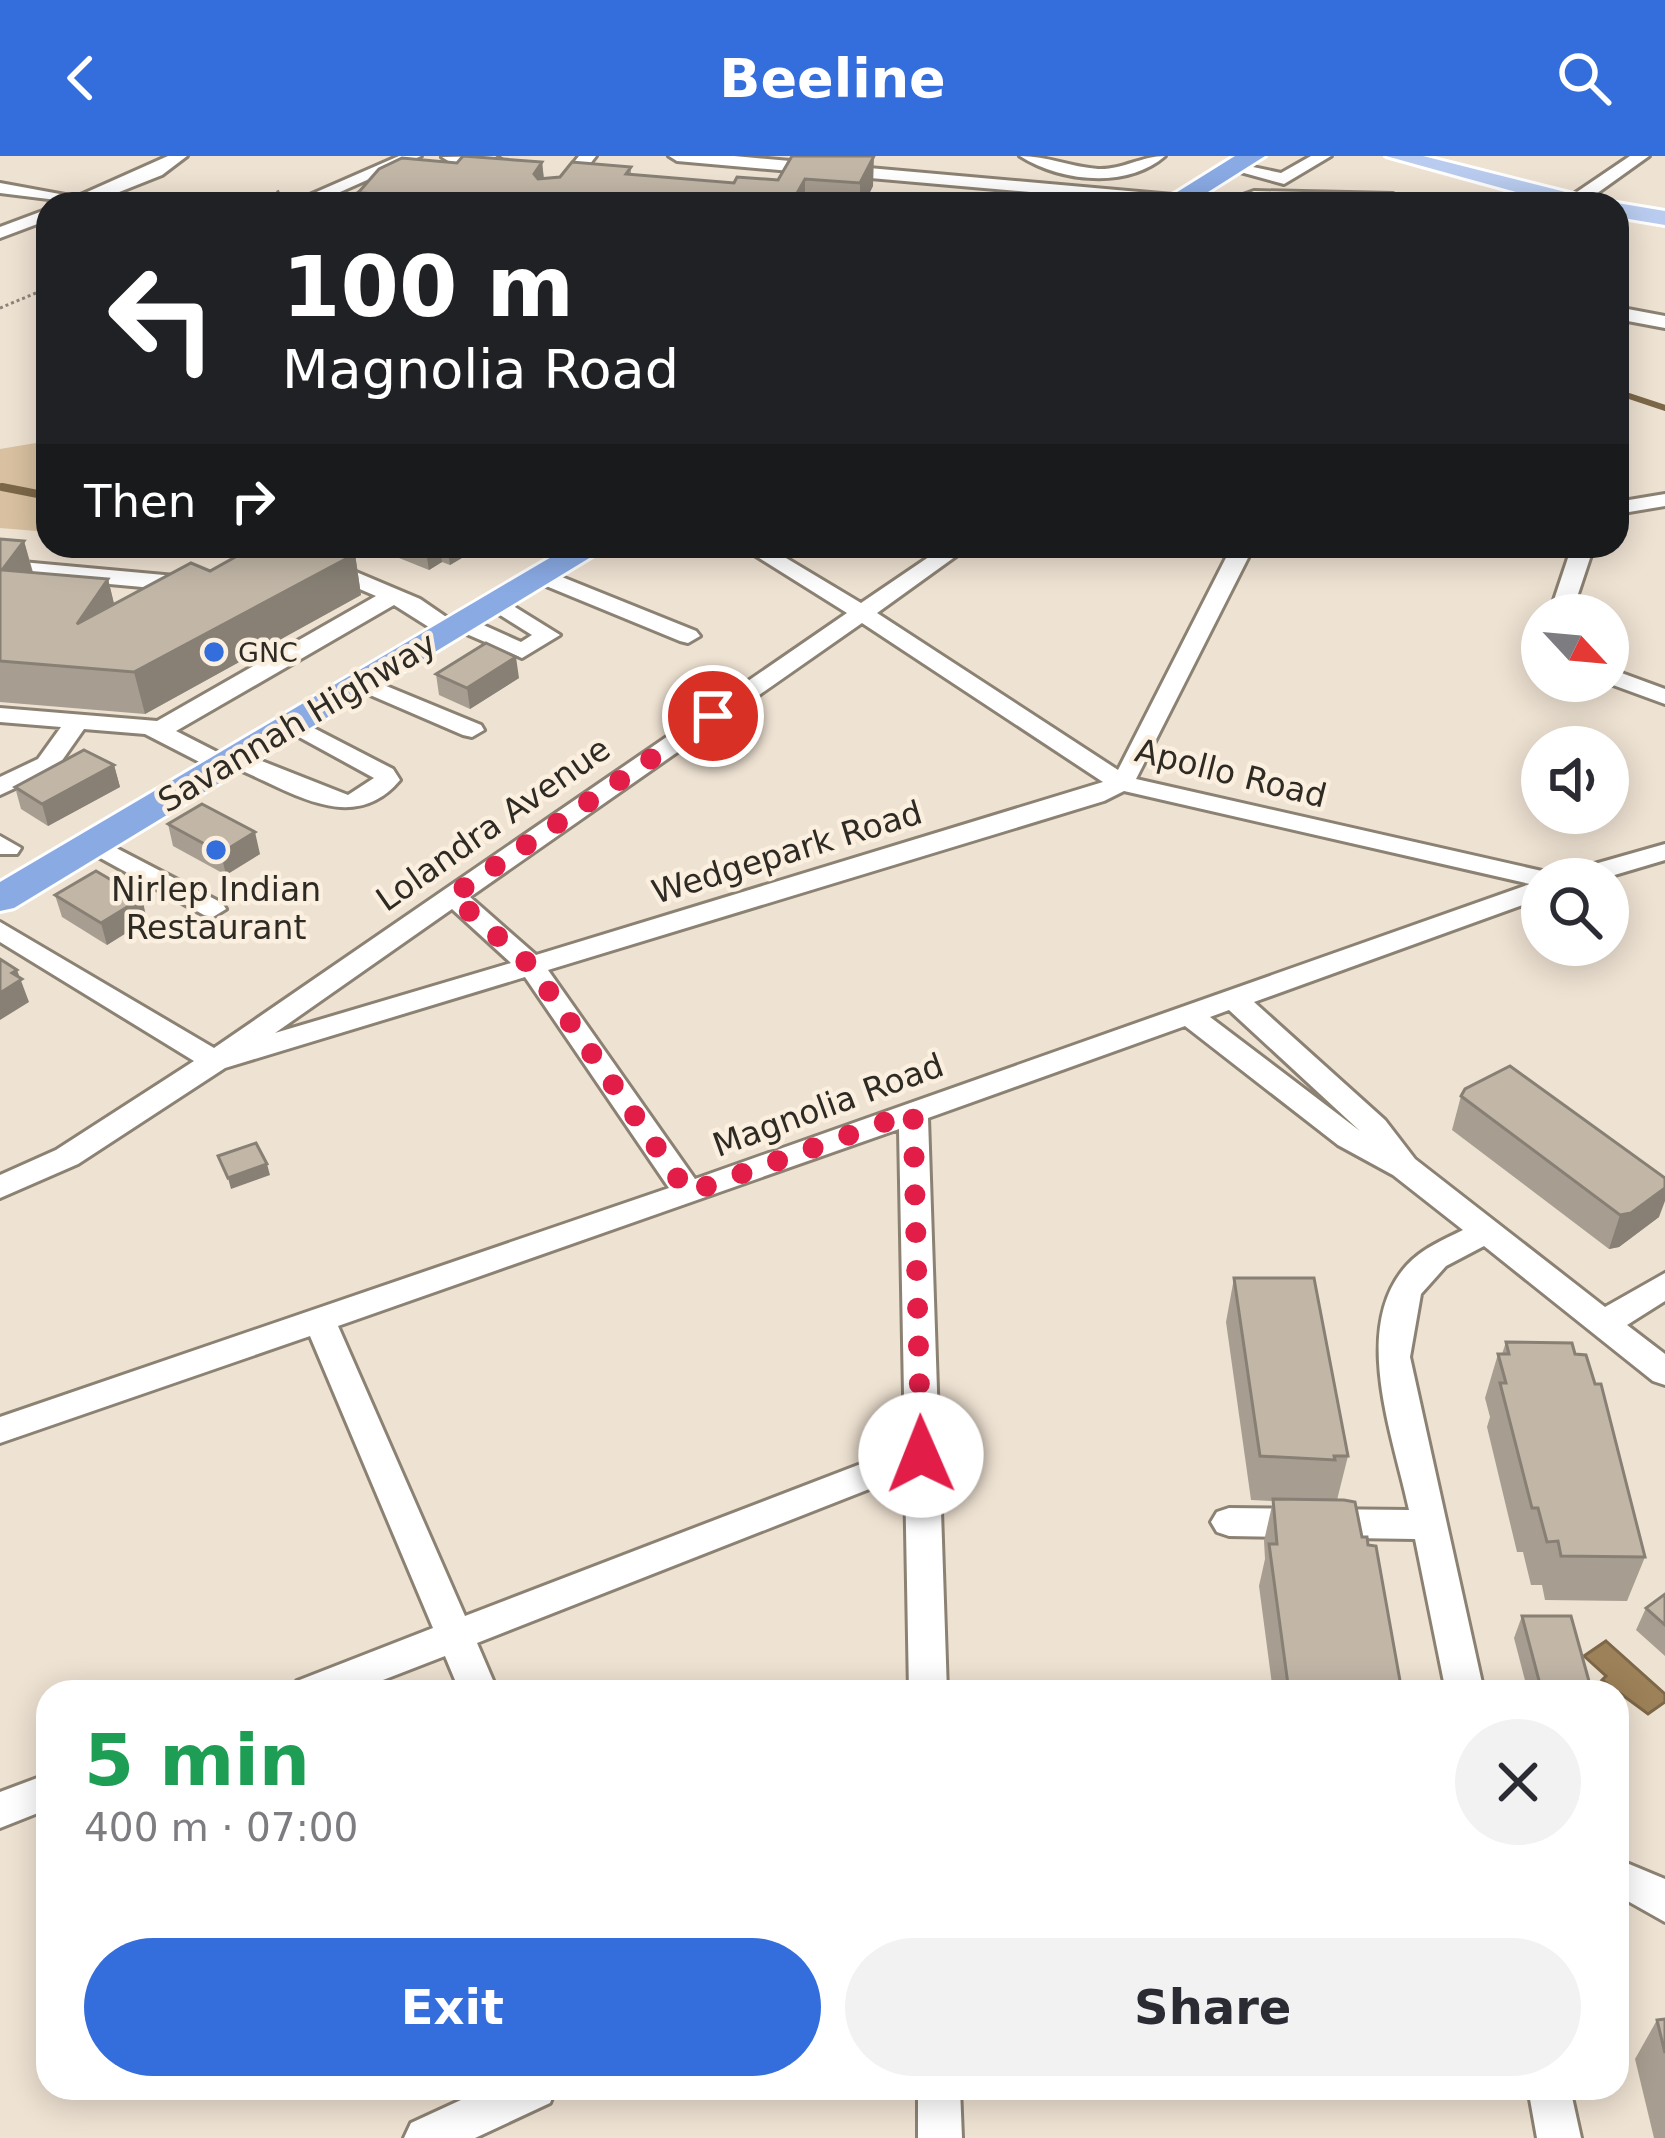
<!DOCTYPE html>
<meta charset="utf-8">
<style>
body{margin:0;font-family:"DejaVu Sans",sans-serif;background:#f2f2f3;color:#2b2b33;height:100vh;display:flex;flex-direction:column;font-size:45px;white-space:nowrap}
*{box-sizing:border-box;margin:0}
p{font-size:39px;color:#7c7c81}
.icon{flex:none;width:66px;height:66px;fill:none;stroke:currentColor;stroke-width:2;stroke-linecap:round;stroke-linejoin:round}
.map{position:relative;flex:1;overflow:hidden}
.panel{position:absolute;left:36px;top:1524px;width:1593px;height:420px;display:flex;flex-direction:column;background:#fff;border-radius:36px;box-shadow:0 6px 30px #0003}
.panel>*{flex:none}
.hud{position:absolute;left:36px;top:36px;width:1593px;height:366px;border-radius:36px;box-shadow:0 6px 30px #0003;background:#202124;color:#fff;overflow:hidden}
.needle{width:78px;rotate:116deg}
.fabs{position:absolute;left:1521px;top:438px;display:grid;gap:24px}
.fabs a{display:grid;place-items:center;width:108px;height:108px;border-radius:50%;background:#fff;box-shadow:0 6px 30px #0003;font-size:60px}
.pin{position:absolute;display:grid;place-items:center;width:102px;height:102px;color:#fff;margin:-51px;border:6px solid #fff;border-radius:50%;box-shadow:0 3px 12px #0007}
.me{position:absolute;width:132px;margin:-66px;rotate:359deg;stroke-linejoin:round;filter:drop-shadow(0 0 9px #0008)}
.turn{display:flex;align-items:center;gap:42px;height:252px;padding:0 48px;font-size:54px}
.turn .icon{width:156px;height:156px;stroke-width:2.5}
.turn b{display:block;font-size:84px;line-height:102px}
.then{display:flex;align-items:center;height:114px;padding:0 48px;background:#0003;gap:24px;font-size:45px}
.round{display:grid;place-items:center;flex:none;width:126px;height:126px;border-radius:63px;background:#f2f2f3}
.head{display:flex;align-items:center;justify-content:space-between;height:204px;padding:0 48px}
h1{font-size:72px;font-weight:600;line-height:90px;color:#1e9e55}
.button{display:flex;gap:24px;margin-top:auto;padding:24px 48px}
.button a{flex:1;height:138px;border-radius:72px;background:#346ddc;color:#fff;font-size:48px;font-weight:600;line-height:138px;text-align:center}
.button a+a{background:#f2f2f3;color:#2b2b33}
header{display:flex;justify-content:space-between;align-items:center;height:156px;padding:0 48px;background:#346ddc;color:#fff;font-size:54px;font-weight:600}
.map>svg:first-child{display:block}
</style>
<header><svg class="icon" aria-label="back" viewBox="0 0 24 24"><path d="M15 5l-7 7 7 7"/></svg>Beeline<svg class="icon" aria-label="search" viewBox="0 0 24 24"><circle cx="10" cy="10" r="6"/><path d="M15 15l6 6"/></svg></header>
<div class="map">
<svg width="1665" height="1982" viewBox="0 0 1665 1982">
<rect width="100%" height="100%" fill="#eee2d2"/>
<path fill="#d8c0a0" d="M48,285V376L0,372V293Z"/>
<path fill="#9d8158" stroke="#7c6748" stroke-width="3" d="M1606,1485L1665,1538V1546L1648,1558L1602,1524L1606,1520L1584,1500Z"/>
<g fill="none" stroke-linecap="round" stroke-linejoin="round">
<path stroke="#7c6748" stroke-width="6" d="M1617,236L1665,252
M0,331L18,334"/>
<path stroke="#7c6748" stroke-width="8" d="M2,331L48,340"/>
<defs>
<path id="minor" d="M168,0H187L162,19L89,48L0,37V27L76,41Z
M399,0H421L313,48H289Z
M495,0L503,5L501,9L450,6L442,1Z
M579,0H596L559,48H541Z
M669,0H734L1229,44L1254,35L1393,38L1411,48H1165L677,5Z
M1020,0C1047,0 1071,11 1098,13C1123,14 1141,0 1165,0C1127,33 1061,26 1020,0Z
M1311,0H1331L1284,28L1226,12L1234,7L1281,17Z
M1630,0H1649L1582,48H1567L1568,42Z
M389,20L403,24L363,48H341Z
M48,53V64L0,82V71Z
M1617,151L1665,160V172L1617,163Z
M1665,338V350L1617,358V346Z
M740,390H766L861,447L945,390H970L877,457L1118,614L1232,390H1254L1136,623L1542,715L1555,723H1542V742L1254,846L1385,964L1415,1003L1605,1151L1665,1117V1145L1627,1169L1665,1198V1229L1653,1225L1484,1090L1446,1110L1421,1138L1410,1201L1484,1536H1446L1415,1383L1229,1380L1217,1376L1211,1366L1217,1356L1229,1352L1409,1354C1394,1282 1350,1172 1407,1109C1423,1092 1443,1084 1463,1074L1393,1019L1338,989L1185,870L928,962L947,1536H909L905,1319L477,1487L498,1536H460L445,1500L352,1536H291L297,1525L433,1472L310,1180L0,1287V1261L669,1032L525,821L225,912L78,1008L0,1042V1019L56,994L194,905L0,786V766L214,892L847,457ZM862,467L1103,626L536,799L470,741ZM1124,635L1530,728L695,1023L548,814L1104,645ZM452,753L511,807L275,877ZM1229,854L1360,975L1210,861ZM899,973L905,1291L465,1460L338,1170Z
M1572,390H1594L1571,459H1549Z
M323,402L420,443L452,465L470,463L521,486L532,479L489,452V442L497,440L560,479L522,502L462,476L443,480L394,449L176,575L225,600L244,598L348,639L374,622L279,570L282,565H300L393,613L400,624C352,681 291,634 235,612L215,614L145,578L84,573L56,613L0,639V621L38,603L61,571L0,566V552L157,565L376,440L315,414L312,409Z
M0,404L197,422L208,429L197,436L0,418Z
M542,413L696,475L700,480L688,487L680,485L534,425L531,420Z
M1608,512L1665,533V548L1602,525H1608Z
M362,520L481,569L484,574L472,581L463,579L354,532L350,527Z
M0,680L21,692L17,698H0Z
M93,680L222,747L226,753L213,761L204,759L84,693L80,688Z
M1665,688V704L1601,723H1559L1563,717Z
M48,1618V1653L0,1672V1636Z
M1617,1703L1665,1723V1766L1617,1739Z
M487,1932H556L550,1947L475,1982H404L411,1967Z
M918,1932H960L962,1982H918Z
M1528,1932H1570L1581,1982H1537Z"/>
<path id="major" d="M1386,0H1423L1593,43L1596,48H1559Z
M1617,47L1665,55V69L1617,61Z"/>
<path id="highway" d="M1235,0H1265L1189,48H1158Z
M570,390H609L14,752L0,755V726Z"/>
</defs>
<use href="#minor" stroke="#8c8273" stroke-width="6"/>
<use href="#major" stroke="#fff" stroke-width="6"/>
<use href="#highway" stroke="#fff" stroke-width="6"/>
<path stroke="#8c847a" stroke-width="3" stroke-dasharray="3 3" stroke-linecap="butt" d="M249,48L282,34
M0,152L48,132"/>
<use href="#minor" fill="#fff" fill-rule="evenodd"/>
<use href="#major" fill="#b9ccef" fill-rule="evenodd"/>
<use href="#highway" fill="#8aaae4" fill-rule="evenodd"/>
</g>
<path fill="#a79d90" d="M792,0L873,30L864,48H359L358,37L457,7L542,6L544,22L631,11V18L734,27L778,24Z
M0,383L24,385L33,416L108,423L114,448L210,415L355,398L361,439L145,558L0,546Z
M369,390H482L450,409L442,406L429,414Z
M436,518L519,522L470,553L439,539Z
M114,609L120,631L48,670L21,653L15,631Z
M168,668L260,698L226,719L173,690Z
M55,739L147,764L107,789L62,761Z
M1461,940L1659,1061L1619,1091L1609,1093L1452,974Z
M1234,1122L1348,1300L1337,1344L1362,1381L1402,1536H1273L1259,1430L1265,1403L1264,1385L1273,1345L1251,1344L1226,1166Z
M1506,1186L1645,1401L1627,1445L1545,1444L1542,1429H1531L1523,1396H1517L1487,1271L1490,1261L1485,1242L1498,1198H1502Z
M1665,1438V1500L1636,1474L1646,1452Z
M1522,1460L1592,1536H1528L1514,1482Z
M1665,1863V1982H1654L1635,1903L1657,1864Z"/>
<path fill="#888075" d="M874,0L873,30L864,48H860V27Z
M542,6L545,36L534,18Z
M805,23V48H791Z
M24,385L35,426L2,414Z
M425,390H440L442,406L429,414Z
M447,390H482L450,409Z
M355,398L361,439L145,558L134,516Z
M108,423L118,464L77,468Z
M516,501L519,522L470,553L467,532Z
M114,609L120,631L48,670L42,648Z
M255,676L260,698L226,719L221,697Z
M142,742L147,764L107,789L101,767Z
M17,814L29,846L0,864V837L12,817Z
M267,1008L270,1019L231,1033L228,1022Z
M1665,1032V1045L1659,1061L1619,1091L1609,1093L1620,1059Z"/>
<path fill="#c2b7a7" stroke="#888075" stroke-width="3" d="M463,0L542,6L534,18L538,23L560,21L572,6L631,11L626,18L734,27L737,21L778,24L792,0H874L860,27L805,23L791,48H655L608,44L605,48H600L358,37L379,13L402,2L457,7Z
M0,383L24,385L2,414L108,423L77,468L191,407L210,415L255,390H335L355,398L134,516L0,505Z
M486,487L516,501L467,532L436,518Z
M84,594L114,609L42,648L15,631Z
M202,648L255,676L221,697L168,668Z
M96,715L142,742L101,767L55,739Z
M0,803L17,814L12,817L22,823L0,837Z
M1510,910L1665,1022V1032L1631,1057L1620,1059L1461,940L1465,933Z
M256,987L267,1008L228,1022L218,1000Z
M1234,1122H1314L1348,1300H1334L1335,1304L1260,1300Z
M1506,1186L1572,1187L1575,1198L1586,1199L1595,1228H1601L1645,1401L1561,1400L1558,1385L1547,1386L1538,1352H1532L1500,1227H1506L1498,1198H1509Z
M1273,1343L1344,1344L1355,1346L1362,1381H1367L1368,1389L1376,1390L1402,1536H1289L1269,1388H1277Z
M1665,1438V1469L1646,1452Z
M1522,1460H1571L1592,1536H1542Z
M1665,1863V1897L1657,1864Z"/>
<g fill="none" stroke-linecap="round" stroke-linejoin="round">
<path stroke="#e11d48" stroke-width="21" stroke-dasharray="0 37.8" d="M713,560L452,740L532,811L688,1037L913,956L921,1299"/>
</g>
<g fill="#346ddc" stroke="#fbefdf" stroke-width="4.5">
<circle cx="214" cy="496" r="12"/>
<circle cx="216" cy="694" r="12"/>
</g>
<g text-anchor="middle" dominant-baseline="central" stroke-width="9" stroke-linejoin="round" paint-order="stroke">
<g font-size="27" fill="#2e2a24" stroke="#fbefdf" text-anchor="start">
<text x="238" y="496">GNC</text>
</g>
<g font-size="33" fill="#2e2a24" stroke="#fbefdf">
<text transform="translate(297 566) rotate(-31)">Savannah Highway</text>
<text transform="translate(1231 617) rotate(14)">Apollo Road</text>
<text transform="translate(493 668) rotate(-35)">Lolandra Avenue</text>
<text transform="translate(787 696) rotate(-17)">Wedgepark Road</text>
<text transform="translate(828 949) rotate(-20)">Magnolia Road</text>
</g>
<g font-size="33" fill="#2e2a24" stroke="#fbefdf">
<text x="216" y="733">Nirlep Indian<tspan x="216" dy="38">Restaurant</tspan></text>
</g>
</g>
</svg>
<div class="fabs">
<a><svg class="needle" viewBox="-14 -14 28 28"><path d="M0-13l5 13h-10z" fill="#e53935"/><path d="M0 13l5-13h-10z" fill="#7c7c81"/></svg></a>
<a><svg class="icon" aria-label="sound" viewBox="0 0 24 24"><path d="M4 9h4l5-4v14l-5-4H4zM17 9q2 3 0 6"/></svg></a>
<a><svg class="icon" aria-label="search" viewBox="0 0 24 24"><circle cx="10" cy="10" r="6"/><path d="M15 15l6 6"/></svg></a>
</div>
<div class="pin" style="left:713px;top:560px;background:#d93025"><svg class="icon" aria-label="arrive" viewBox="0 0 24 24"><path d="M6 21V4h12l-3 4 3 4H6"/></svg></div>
<svg class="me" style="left:921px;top:1299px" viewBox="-20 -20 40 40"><circle r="19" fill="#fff"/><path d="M0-13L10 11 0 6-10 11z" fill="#e11d48"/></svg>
<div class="hud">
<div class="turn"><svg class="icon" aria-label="left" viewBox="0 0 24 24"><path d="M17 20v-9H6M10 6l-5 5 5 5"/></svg><div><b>100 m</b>Magnolia Road</div></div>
<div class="then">Then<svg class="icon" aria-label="right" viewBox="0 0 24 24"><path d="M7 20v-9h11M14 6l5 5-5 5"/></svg></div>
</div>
<section class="panel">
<div class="head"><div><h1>5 min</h1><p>400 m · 07:00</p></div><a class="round"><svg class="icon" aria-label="close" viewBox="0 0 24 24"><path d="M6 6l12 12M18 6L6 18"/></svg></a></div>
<div class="button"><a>Exit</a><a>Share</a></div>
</section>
</div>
